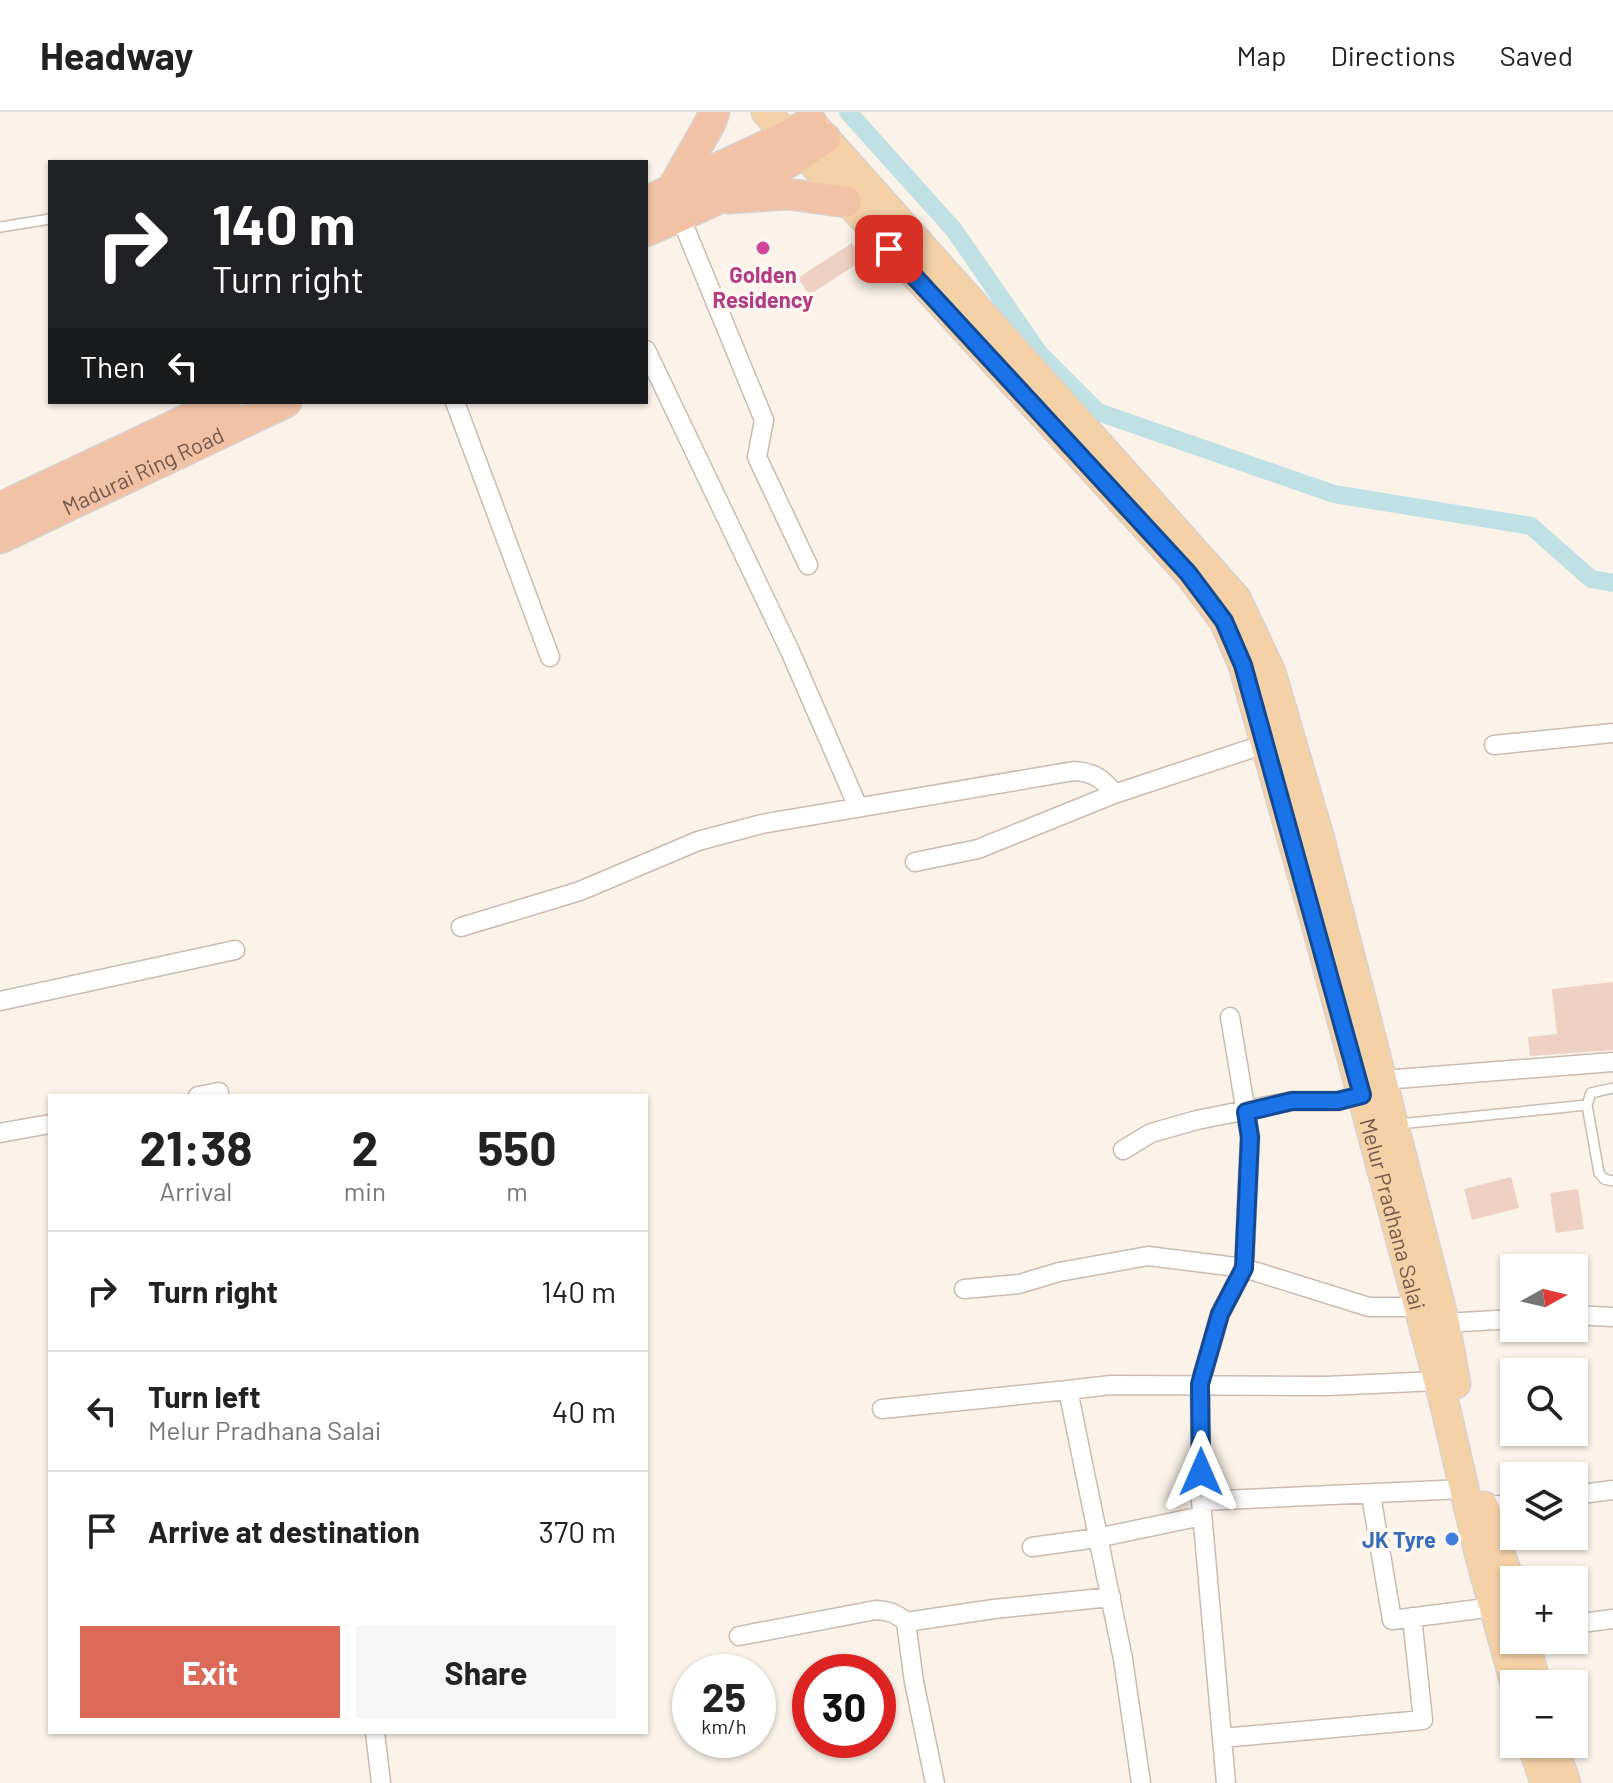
<!DOCTYPE html>
<meta charset="utf-8">
<style>
body{margin:0;font-family:Barlow,sans-serif;background:#f6f6f6;color:#222;height:100vh;display:flex;flex-direction:column;font-size:30px;white-space:nowrap}
*{box-sizing:border-box;margin:0}
p{font-size:26px;color:#767676}
.icon{flex:none;width:44px;height:44px;fill:none;stroke:currentColor;stroke-width:2;stroke-linecap:round;stroke-linejoin:round}
.map{position:relative;flex:1;overflow:hidden}
.side{position:absolute;left:48px;top:982px;width:600px;height:640px;display:flex;flex-direction:column;background:#fff;border-radius:0px;box-shadow:0 2px 6px #0004}
.side>*{flex:none}
.hud{position:absolute;left:48px;top:48px;width:600px;height:244px;border-radius:0px;box-shadow:0 2px 6px #0004;background:#202124;color:#fff;overflow:hidden}
.needle{width:52px;rotate:82deg}
.buttons{position:absolute;left:1500px;top:1142px;display:grid;gap:16px}
.buttons a{display:grid;place-items:center;width:88px;height:88px;border-radius:0px;background:#fff;box-shadow:0 2px 6px #0004;font-size:40px}
.speed{position:absolute;left:672px;top:1542px;display:flex;gap:16px;font-size:40px;font-weight:700;text-align:center}
.speed>*{display:grid;place-content:center;width:104px;height:104px;border-radius:50%;background:#fff;box-shadow:0 2px 6px #0004;line-height:1}
.speed small{font-size:20px;font-weight:400}
.speed .limit{border:12px solid #d22;background:#fff;color:#111}
.pin{position:absolute;display:grid;place-items:center;width:68px;height:68px;color:#fff;margin:-34px;border-radius:16px;box-shadow:0 4px 12px #0006}
.me{position:absolute;width:88px;margin:-44px;rotate:0deg;stroke-linejoin:round;filter:drop-shadow(0 0 6px #0008)}
.turn{display:flex;align-items:center;gap:28px;height:168px;padding:0 32px;font-size:36px}
.turn .icon{width:104px;height:104px;stroke-width:2.5}
.turn b{display:block;font-size:56px;line-height:68px}
.then{display:flex;align-items:center;height:76px;padding:0 32px;background:#0003;gap:16px;font-size:30px}
.eta{display:flex;justify-content:space-evenly;align-items:center;height:136px;text-align:center}
.eta b{font-size:48px;font-weight:700;line-height:56px}
.action{display:flex;gap:16px;margin-top:auto;padding:16px 32px}
.action a{flex:1;height:92px;border-radius:0px;background:#db6b58;color:#fff;font-size:32px;font-weight:700;line-height:92px;text-align:center}
.action a+a{background:#f6f6f6;color:#222}
ul{padding:0;list-style:none}
li{display:flex;align-items:center;gap:24px;height:120px;padding:0 32px;border-top:2px solid #e0e0e0}
li div{flex:1}
li b{display:block;font-size:30px}
li em{font-style:normal}
header{display:flex;align-items:center;gap:48px;box-sizing:border-box;height:112px;padding:0 40px;background:#fff;border-bottom:2px solid #e0e0e0}
header strong{font-size:38px}
nav{display:flex;gap:44px;margin-inline-start:auto;font-size:28px}
.map>svg:first-child{display:block}
</style>
<header>
<strong>Headway</strong>
<nav><a>Map</a><a>Directions</a><a>Saved</a></nav>
</header>
<div class="map">
<svg width="1613" height="1671" viewBox="0 0 1613 1671">
<rect width="100%" height="100%" fill="#fbf3e9"/>
<g fill="none" stroke-linecap="round" stroke-linejoin="round">
<path stroke="#bfe1e3" stroke-width="18" d="M848,0L954,118L1039,241L1098,300L1334,382L1531,414L1591,467L1613,471"/>
</g>
<path fill="#eed1c3" d="M852,131L863,148L809,183L798,166Z
M1613,870V938L1530,944L1528,925L1557,922L1552,877Z
M1511,1065L1519,1096L1472,1108L1464,1077Z
M1578,1077L1584,1117L1556,1121L1550,1081Z"/>
<g fill="none" stroke-linecap="round" stroke-linejoin="round">
<defs>
<path id="service" d="M0,115L50,107
M1587,993L1599,1061L1604,1067L1613,1069
M1399,1012L1587,993L1591,981L1613,976"/>
<path id="minor" d="M680,104L764,308L757,345L808,453
M646,238L790,539L858,695
M455,290L550,545
M1494,633L1613,621
M915,750L978,737L1114,682
M461,815L580,779L698,729L762,712L1074,659C1093,660 1104,667 1114,682L1265,632
M0,889L235,838
M1230,905L1250,1025L1244,1156L1369,1195H1418
M1383,968L1613,950
M198,984L219,980
M0,1021L50,1012
M1123,1038L1151,1021L1197,1008L1292,989H1338L1362,983
M964,1177L1019,1172L1059,1160L1148,1144L1244,1156L1220,1202L1200,1272L1201,1389L1226,1671
M1574,1203L1613,1205
M1445,1211L1514,1207
M1068,1278L1111,1273L1326,1274L1438,1269
M882,1297L1068,1278L1123,1547L1141,1671
M1371,1383L1392,1508L1494,1495
M1574,1383L1613,1378
M1201,1389L1464,1377
M1485,1395L1514,1391
M1032,1435L1097,1426L1202,1404
M906,1510L994,1497L1111,1485
M1574,1512L1613,1507
M739,1524L876,1498C889,1499 896,1501 906,1510L914,1570L935,1671
M375,1620L381,1671
M1222,1626L1423,1608L1412,1505"/>
<g id="primary">
<path id="s1" d="M766,0L1188,461L1224,509L1243,553L1316,812L1445,1294L1480,1445L1515,1572"/>
<path d="M809,8L1236,486L1271,560L1318,720L1445,1211L1456,1272"/>
<path d="M1484,1394L1514,1481"/>
<path d="M1525,1528L1536,1572"/>
<path d="M1532,1632L1545,1671"/>
<path d="M1553,1632L1566,1671"/>
</g>
<g id="trunk">
<path d="M673,76L710,11L714,0"/>
<path d="M729,86L788,82L846,90"/>
<path d="M646,90L787,24L811,10"/>
<path d="M646,119C707,92 771,65 825,26"/>
<path d="M0,396L225,290"/>
<path id="s2" d="M0,426L286,290"/>
</g>
</defs>
<use href="#service" stroke="#ccbab0" stroke-width="12"/>
<use href="#minor" stroke="#ccbab0" stroke-width="21"/>
<use href="#primary" stroke="#d8d1cd" stroke-width="31"/>
<use href="#trunk" stroke="#d8d1cd" stroke-width="33"/>
<use href="#service" stroke="#fff" stroke-width="9"/>
<use href="#minor" stroke="#fff" stroke-width="18"/>
<use href="#primary" stroke="#f4d1a7" stroke-width="28"/>
<use href="#trunk" stroke="#f2c2a6" stroke-width="30"/>
</g>
<g fill="none" stroke-linecap="round" stroke-linejoin="round">
<defs>
<path id="route" d="M889,137L1188,461L1224,509L1243,553L1362,983L1338,989H1292L1246,1000L1250,1025L1244,1156L1220,1202L1200,1272L1201,1360"/>
</defs>
<use href="#route" stroke="#114b97" stroke-width="20"/>
<use href="#route" stroke="#1a73e8" stroke-width="14"/>
</g>
<circle fill="#d1479c" stroke="#fef7ef" stroke-width="3" cx="763" cy="136" r="8"/>
<circle fill="#3f7fe0" stroke="#fef7ef" stroke-width="3" cx="1452" cy="1427" r="8"/>
<g text-anchor="middle" dominant-baseline="central" stroke-width="8" stroke-linejoin="round" paint-order="stroke">
<g font-size="22" font-weight="bold" fill="#b23c85" stroke="#fef7ef">
<text x="763" y="162">Golden<tspan x="763" dy="25">Residency</tspan></text>
</g>
<g font-size="22" fill="#74594e" stroke="#fef7ef">
<text stroke="none"><textPath href="#s2" startOffset="158">Madurai Ring Road</textPath></text>
<text stroke="none"><textPath href="#s1" startOffset="1302">Melur Pradhana Salai</textPath></text>
</g>
<g font-size="22" font-weight="bold" fill="#366cbe" stroke="#fef7ef" text-anchor="end">
<text x="1436" y="1427">JK Tyre</text>
</g>
</g>
</svg>
<div class="buttons">
<a><svg class="needle" viewBox="-14 -14 28 28"><path d="M0-13l5 13h-10z" fill="#e53935"/><path d="M0 13l5-13h-10z" fill="#767676"/></svg></a>
<a><svg class="icon" aria-label="search" viewBox="0 0 24 24"><circle cx="10" cy="10" r="6"/><path d="M15 15l6 6"/></svg></a>
<a><svg class="icon" aria-label="layers" viewBox="0 0 24 24"><path d="M12 4l9 5-9 5-9-5zM3 14l9 5 9-5"/></svg></a>
<a>+</a>
<a>−</a>
</div>
<div class="speed"><div>25<small>km/h</small></div><div class="limit">30</div></div>
<div class="pin" style="left:889px;top:137px;background:#d93025"><svg class="icon" aria-label="arrive" viewBox="0 0 24 24"><path d="M6 21V4h12l-3 4 3 4H6"/></svg></div>
<svg class="me" style="left:1201px;top:1360px" viewBox="-20 -20 40 40"><path d="M0-17L14 15 0 8-14 15z" fill="#1a73e8" stroke="#fff" stroke-width="4"/></svg>
<div class="hud">
<div class="turn"><svg class="icon" aria-label="right" viewBox="0 0 24 24"><path d="M7 20v-9h11M14 6l5 5-5 5"/></svg><div><b>140 m</b>Turn right</div></div>
<div class="then">Then<svg class="icon" aria-label="left" viewBox="0 0 24 24"><path d="M17 20v-9H6M10 6l-5 5 5 5"/></svg></div>
</div>
<section class="side">
<div class="eta">
<div><b>21:38</b><p>Arrival</p></div>
<div><b>2</b><p>min</p></div>
<div><b>550</b><p>m</p></div>
</div>
<ul>
<li><svg class="icon" aria-label="right" viewBox="0 0 24 24"><path d="M7 20v-9h11M14 6l5 5-5 5"/></svg><div><b>Turn right</b></div><em>140 m</em></li>
<li><svg class="icon" aria-label="left" viewBox="0 0 24 24"><path d="M17 20v-9H6M10 6l-5 5 5 5"/></svg><div><b>Turn left</b><p>Melur Pradhana Salai</p></div><em>40 m</em></li>
<li><svg class="icon" aria-label="arrive" viewBox="0 0 24 24"><path d="M6 21V4h12l-3 4 3 4H6"/></svg><div><b>Arrive at destination</b></div><em>370 m</em></li>
</ul>
<div class="action"><a>Exit</a><a>Share</a></div>
</section>
</div>
